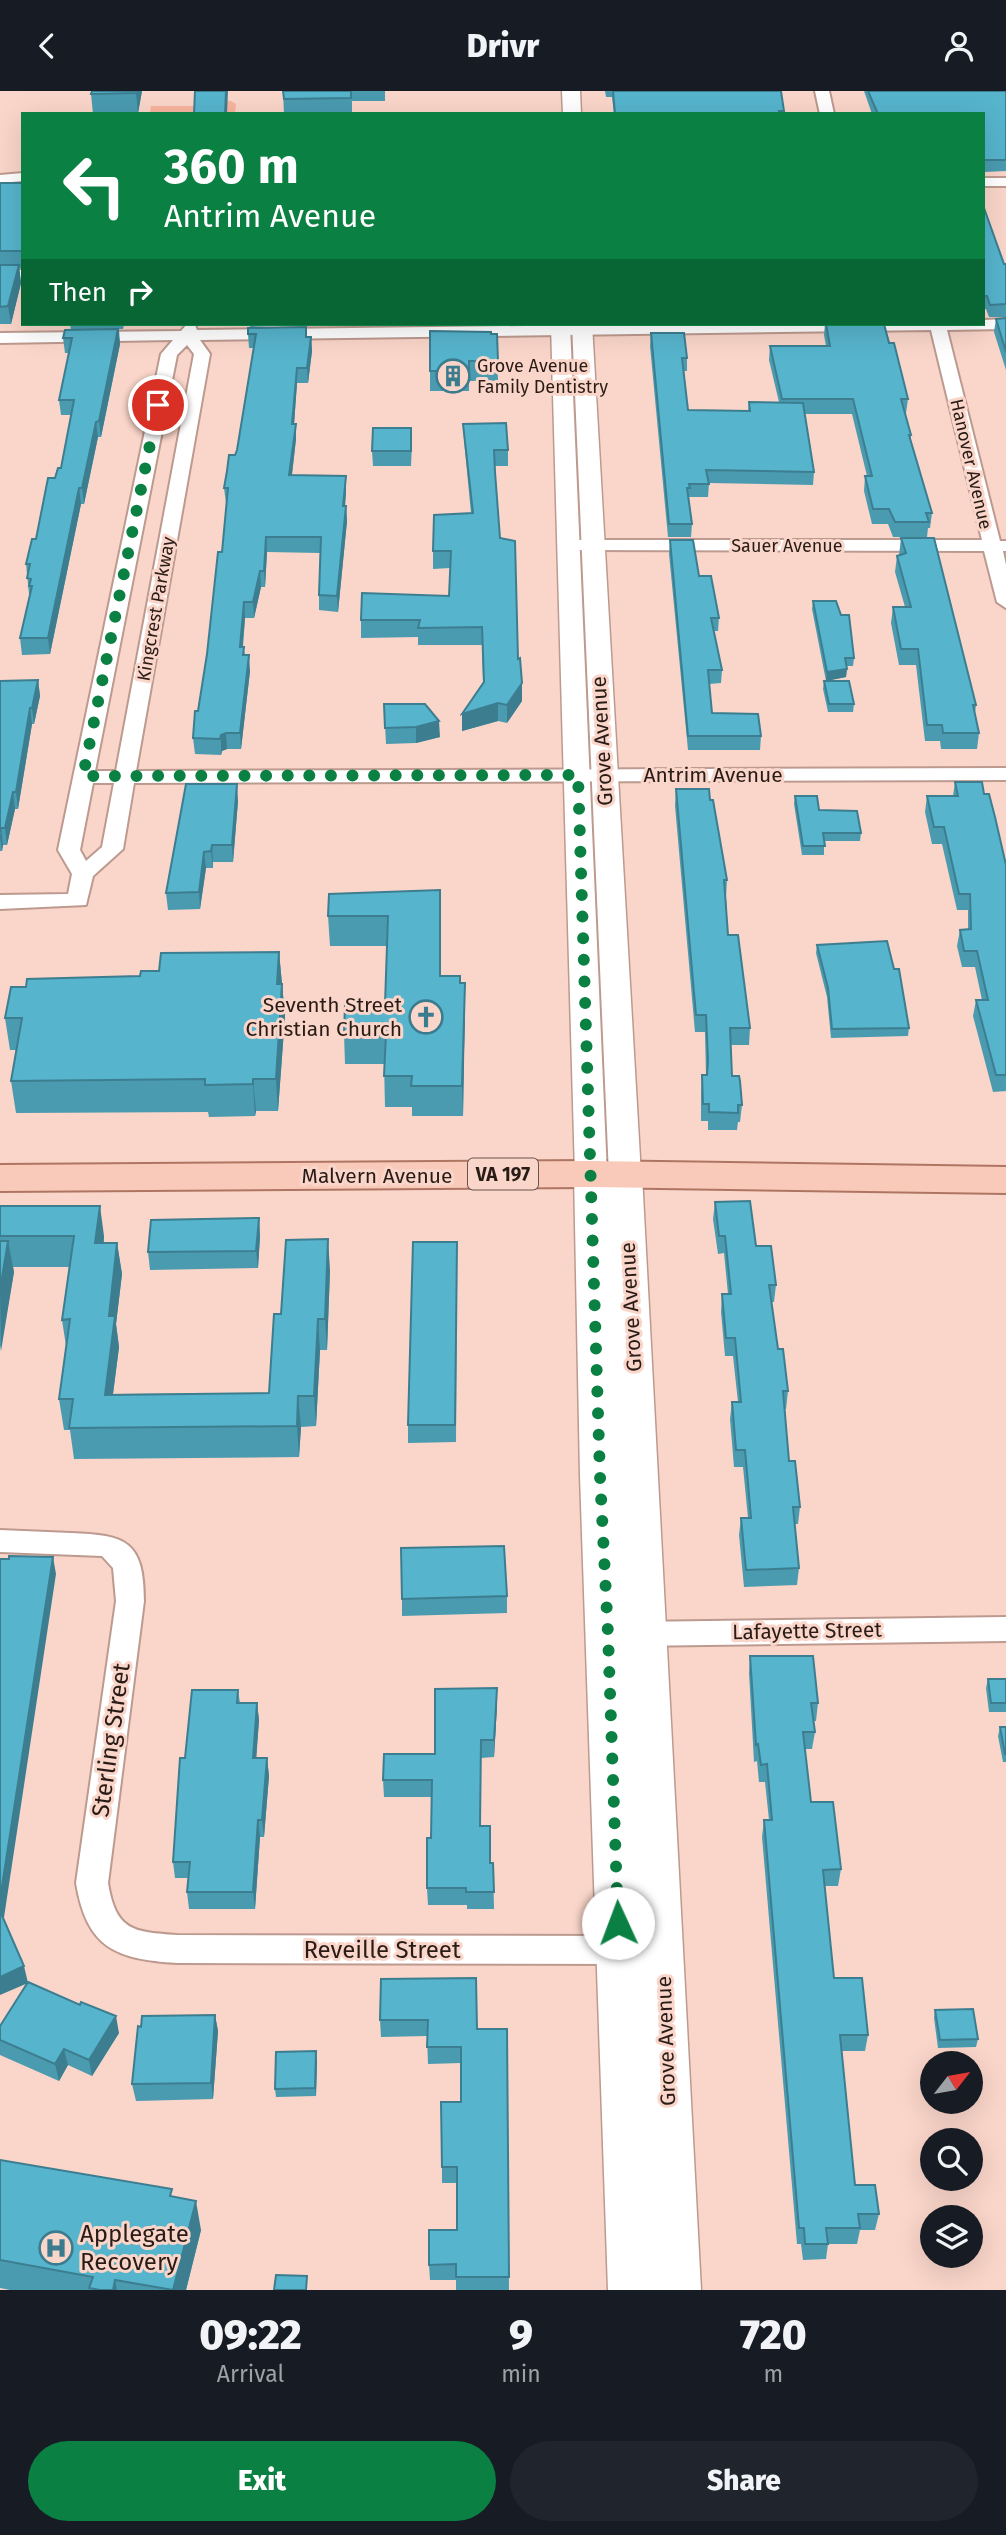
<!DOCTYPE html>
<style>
body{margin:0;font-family:"Fira Sans",sans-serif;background:#20242c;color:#f1f3f6;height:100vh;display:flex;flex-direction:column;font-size:26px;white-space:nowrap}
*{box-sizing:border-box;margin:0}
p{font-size:23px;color:#9ea1a6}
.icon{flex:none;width:38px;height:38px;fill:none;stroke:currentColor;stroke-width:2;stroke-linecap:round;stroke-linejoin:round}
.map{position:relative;height:2199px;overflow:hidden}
.drawer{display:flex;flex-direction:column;background:#171b24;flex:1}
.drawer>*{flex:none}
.guide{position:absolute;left:21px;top:21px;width:964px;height:214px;border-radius:0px;box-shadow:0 7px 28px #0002;background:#0b8043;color:#fff;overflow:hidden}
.needle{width:46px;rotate:59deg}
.buttons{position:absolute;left:920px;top:1960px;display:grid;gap:14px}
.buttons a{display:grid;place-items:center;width:63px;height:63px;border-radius:50%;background:#171b24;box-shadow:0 7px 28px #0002;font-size:35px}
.pin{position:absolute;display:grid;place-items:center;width:60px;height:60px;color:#fff;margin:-30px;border:4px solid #fff;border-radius:50%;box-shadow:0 2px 7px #0007}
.me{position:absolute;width:77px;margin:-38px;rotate:358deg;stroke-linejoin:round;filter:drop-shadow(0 0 5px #0008)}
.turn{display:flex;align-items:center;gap:24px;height:147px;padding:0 28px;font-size:32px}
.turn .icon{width:91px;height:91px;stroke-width:2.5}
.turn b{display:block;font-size:49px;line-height:60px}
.then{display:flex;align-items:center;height:66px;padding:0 28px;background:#0003;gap:14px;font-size:26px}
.eta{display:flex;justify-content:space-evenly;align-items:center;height:119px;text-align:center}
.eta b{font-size:42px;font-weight:800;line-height:49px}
.primary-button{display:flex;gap:14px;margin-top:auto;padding:14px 28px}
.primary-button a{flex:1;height:80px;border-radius:42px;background:#0b8043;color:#fff;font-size:28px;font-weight:800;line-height:80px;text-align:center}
.primary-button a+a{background:#20242c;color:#f1f3f6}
header{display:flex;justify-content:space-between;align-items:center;height:91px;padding:0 28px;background:#171b24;font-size:32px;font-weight:800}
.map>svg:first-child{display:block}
</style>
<header><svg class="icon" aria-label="back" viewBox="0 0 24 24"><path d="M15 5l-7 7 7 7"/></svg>Drivr<svg class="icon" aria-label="person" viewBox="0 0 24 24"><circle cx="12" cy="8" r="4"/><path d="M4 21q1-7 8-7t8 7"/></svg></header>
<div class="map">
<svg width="1006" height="2199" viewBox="0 0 1006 2199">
<rect width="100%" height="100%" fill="#fad5c9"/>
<path fill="#f8b49d" d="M202,10H231L236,13L235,23H150L151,15H195Z"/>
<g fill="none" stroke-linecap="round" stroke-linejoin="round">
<defs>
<path id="minor" d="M815,0H829L834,23H820Z
M23,82V90L0,92V84Z
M984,87H1006V95H984Z
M0,179H23V189H0Z
M1006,228V238L947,239L1000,450H1006V460H1003L1006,474V517L997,511L984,460L573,459L564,454L573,449H982L931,239L200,249L210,263L136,680L1006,677V689L134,692L123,758L93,785L86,814L0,818V804L68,803L72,783L58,759L161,263L173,249L0,252V242L181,240L187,233L195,234L197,239L679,233H984V229ZM187,254L194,263L116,680H95L177,264ZM93,692H114L102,756L86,770L80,759Z
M0,1439C24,1440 47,1441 71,1442C126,1444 144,1450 144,1510L108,1792C116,1840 133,1841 177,1844L630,1845L641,1849L646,1859L641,1869L630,1873L177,1872C115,1868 87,1857 76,1792L116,1510L113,1477L102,1465L0,1461Z
M1006,1526V1550L633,1555L623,1551L619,1543L623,1535L633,1531Z"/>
<path id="tertiary" d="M562,0H580L581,23H563Z
M551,233L570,234L607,1083L602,1090L591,1094L580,1090L575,1083Z
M572,233H592L641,1084L636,1092L625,1095L614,1092L609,1084Z"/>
<path id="secondary" d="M591,1071L603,1075L608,1083L613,1076L625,1072L637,1076L642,1084L701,2199H608L580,1385L574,1083L579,1075Z"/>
<path id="primary" d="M591,1070L1006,1076V1102L591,1096L0,1100V1074Z"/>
</defs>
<use href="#minor" stroke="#bd9a8f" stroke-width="4"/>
<use href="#tertiary" stroke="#bd9a8f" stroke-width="3"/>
<use href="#secondary" stroke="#bd9a8f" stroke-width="3"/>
<use href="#primary" stroke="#ae7662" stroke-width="4"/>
<use href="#minor" fill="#fff" fill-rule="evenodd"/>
<use href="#tertiary" fill="#fff" fill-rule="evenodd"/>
<use href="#secondary" fill="#fff" fill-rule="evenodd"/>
<use href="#primary" fill="#f9cab9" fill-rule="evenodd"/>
</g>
<path fill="#4a9bb0" d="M142,0L138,22L93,23L91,3Z
M283,0H385V10H352V23H284Z
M605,0H781L784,23H614L612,6H606Z
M864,0H1006V80L984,81V23H872Z
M0,92H23V177H19L21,192L11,233H0Z
M984,117L1004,173H1006V226H989L986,218H984Z
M1006,227V279L994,241L996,228Z
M70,233H130V234H124L123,238H119L120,253L101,346H98L84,413H81L50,563L22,564L20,547L30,503H29L26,473L36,448L55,387L61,377L71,324H61L59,309L69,262H65L63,247L71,239Z
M250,233H273V235L250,236Z
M825,233H884L908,308L906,322H905L911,344L910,350L932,422L930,437H928L927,446H893L888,433H872L864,400L865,385H867L852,323H804L814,381L813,394L709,392L708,406H689L692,433L691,446H668L650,255L651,242L687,267V280H684L688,319L748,320L749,311H779L769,269L770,255H826L824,244Z
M430,240L497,243L498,290H469V300H430Z
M248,243L311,246L312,260L308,292H297L294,333L296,348L292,384L346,400L345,415H346L347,430L338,521L319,519V504L320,462L267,461L265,496H261L254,527H245L243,556L250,580L241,658H227L222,660L221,664L195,663L193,647L207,563L222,461L227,412H226L224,397L237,359L254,257H249Z
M463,333L508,359V375H495L500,447L518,568L522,610L507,632L498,630L462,640V623L483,591L482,554H418V546L361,547V529L449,505L450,477L433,478V460L471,422L464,349Z
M412,353L411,375H373L372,360Z
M901,447L976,614L975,622L979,642L977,658H941L940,650H925L916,574H899L891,532L893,516H905L895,481L897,465L899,464Z
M670,449L699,485L719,527L718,540H713L722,579L721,592L709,593L712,622L761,645L760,659H688L669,463Z
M813,510L854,567L853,575H847L846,586L826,590L812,518Z
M38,589L40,605L34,633H32L18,718H15L7,754H3L2,760H0V590Z
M824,590L854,613L853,621H828L823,598Z
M384,613L440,646L416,652L386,653Z
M955,691L984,703L1006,774V1000L993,1001L973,925L976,909H982L975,876H962L957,855L960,839L968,838V819H957L942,753H932L925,721L927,705H953Z
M676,698L710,709L727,789L726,806L728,844L750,937L749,954H731L732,985L742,1014L740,1031H738L737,1039H708V1030H701V1002L702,984H706L705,941H695L675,715Z
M795,705L861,742L860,750H824V764H802L794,713Z
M238,710L233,771H213V777H206L200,818L168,819L166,802Z
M440,799V885L460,892H465L463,1025H412V1016H385L384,973H345L344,943L385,913L387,855H330L328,825Z
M817,854L894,878L909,937L908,945L831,947L827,906L816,862Z
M279,861L285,925L278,1020H256L255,1025L209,1026L208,1021L16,1022L11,990L16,959H10L5,927L26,896L140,885Z
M715,1111L756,1155L776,1194L774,1211H772L778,1258L788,1300L786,1318H785L789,1370L800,1416L798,1433H795L799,1477L797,1494L744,1496L739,1444L741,1427H748L743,1376H734L730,1328L732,1311H738L733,1265H725L721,1221L722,1203H728L724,1162L718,1163L713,1128Z
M0,1115L104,1145V1152H117L122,1183L116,1233L119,1256L113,1303L269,1302L281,1223L330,1179L327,1259H320L316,1335L301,1336L299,1366L74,1368L70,1339H64L59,1308L66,1255L62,1229L69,1176H13L14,1181L0,1260Z
M259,1127L260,1145L258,1177L150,1179L148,1161Z
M457,1151L456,1351L408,1352V1334Z
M507,1505V1522L402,1525V1508Z
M750,1565L818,1612L816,1630H813L815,1641L812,1658H805L811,1711L841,1778L838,1795H825L834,1887L868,1944L865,1960H842L855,2094L879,2123L875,2139H860L857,2153H828L826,2168L803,2169L801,2153H797L762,1746L764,1729H769L765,1691H759L757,1670L754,1671L749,1582Z
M988,1588H1006V1621H989L986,1597Z
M238,1599L240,1612H257L259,1629L256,1667H267L269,1685L264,1746H260L255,1818H189L187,1801L188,1787H175L173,1771L185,1667Z
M497,1614L494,1666L481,1667L480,1735L490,1772H493L494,1818H467V1814H428L427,1797L431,1747L432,1706H384L383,1689L435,1663Z
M1000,1636H1006V1671H1003L998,1645Z
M381,1888L477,1938H507L509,2199H456V2189H430L429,2174L457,2139V2092H442V2076L461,2011V1972L428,1973L427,1945L381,1946L380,1929Z
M80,1914L119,1942L92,1985L68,1974L59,1990L0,1964V1935Z
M935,1919L978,1948L976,1956L938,1957L934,1927Z
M215,1924L218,1940L213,2008L136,2010L132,1993L141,1936Z
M317,1968L316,2005L276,2006L275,1998Z
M0,2069L174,2106L201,2139L186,2199H10L0,2197Z"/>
<path fill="#3c7e90" d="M136,0H142L138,22L136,2Z
M226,0H228L227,23H225Z
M19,174L21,192L11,233L8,215Z
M118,238L120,253L101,346L99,330Z
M311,246L312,260L308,292L307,277Z
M297,277V292L293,348L292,333Z
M96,331L98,346L84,413L82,397Z
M296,333V348L290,399L289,384Z
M346,385V400L344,430L343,415Z
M79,397L81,413L50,563L48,547Z
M346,415L347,430L338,521L337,505Z
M266,446L267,461L265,496L264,480Z
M260,480L261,496L254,527L253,511Z
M244,511L245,527L241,571L240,556Z
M249,564L250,580L241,658L240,642Z
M847,578L846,586L826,590L827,581Z
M38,589L40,605L34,633L32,617Z
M522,592V610L507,632V614Z
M498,612V630L462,640V623Z
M30,617L32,633L18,718L16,701Z
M439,630L440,646L416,652V636Z
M226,642L227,658L222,660L221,664V644Z
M237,693L238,710L233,771L232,754Z
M13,701L15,718L7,754L5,737Z
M1,737L3,754L2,760L0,746Z
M212,754L213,771V777L211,760Z
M204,761L206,777L200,818L199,801Z
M279,861L282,893L279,926L277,893Z
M465,892V922L463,1025L462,995Z
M282,893L285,925L278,1020L276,988Z
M253,988L256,1020L255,1025L253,993Z
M100,1115L104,1145L99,1183L95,1152Z
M259,1127L260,1145L258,1177L256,1160Z
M328,1148L330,1179L327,1259L325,1228Z
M8,1150L14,1181L1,1260L0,1199Z
M117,1152L122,1183L116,1233L119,1256L109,1334L105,1304L109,1225Z
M318,1228L320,1259L316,1335L314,1305Z
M298,1305L301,1336L299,1366L297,1335Z
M53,1466L56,1483L3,1833L0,1823V1808Z
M497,1597V1614L494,1666V1649Z
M257,1612L259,1629L255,1685L253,1667Z
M267,1667L269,1685L264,1746L262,1729Z
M258,1729L260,1746L255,1818L253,1801Z
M24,1875L28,1892L0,1904V1886Z
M215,1924L218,1940L213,2008L211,1992Z
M116,1925L119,1942L92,1985L89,1969Z
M64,1958L68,1974L59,1990L55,1973Z
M316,1960L317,1968L316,2005L315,1997Z
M196,2110L201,2139L186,2199H173Z
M115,2189L117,2199H113Z"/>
<path fill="#56b4cd" stroke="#3c7e90" stroke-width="2" d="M92,0H136V2L91,3Z
M195,0H226L225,23H194Z
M283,0H351V7L284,8Z
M613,0H781L784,20H779L780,23H615Z
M868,0H1006V69H984V23H878Z
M0,92H23V160H0Z
M984,117L1004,173H1006V213L990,214L987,205H984Z
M0,174H19L8,215L0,216Z
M1006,227V261L996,228Z
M826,233H884L889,252H894L908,308H901L911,344H909L932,422H926L929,431H895L889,418H873L865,385H872L853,308H782L770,255H830Z
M306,236V246H311L307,277H297L292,333H296L289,384L346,385L343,415H346L337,505L319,504L321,446H266L264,480H260L253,511H244L240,556H244L243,564H249L240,642H226L221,644L220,648L193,647L195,620H198L207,563L218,461H222L228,397H224L227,380L229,364H235L237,359L256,243H248V237Z
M118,238L99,330L96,331L82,397H79L48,547H20L32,495H29L31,488L27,487L30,473H26L32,448H36L48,387H55L58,377H61L74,309H59L72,247H63L65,239Z
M430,240L491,241V243H497L498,270H469V280H430Z
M651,242H684L687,267H682L688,319L750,320L749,311L803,312L814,381L706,379L709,393H689L690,397H687L692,433H669Z
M506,332L508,359H494L495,381L500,447L515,450L518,568L520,567L522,592L507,614L498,612L462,623L484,591L482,536L418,537L420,529H361L362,502L449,505L451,460H433L434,424L473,422L463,333Z
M373,337H411V360H372Z
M901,447H934L976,614H973L979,642H943L942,634H927L918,558H901L893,516H911L897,465L906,462Z
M670,449H693L699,485H711L719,527H711L722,579H708L712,622L758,623L761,645H688Z
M813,510H836L841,524H849L854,567H845L847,578L827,581Z
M38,589L32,617H30L16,701H13L5,737H1L0,741V590Z
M824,590H849L854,613H829Z
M384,613H425L439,630L416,636L385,637Z
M955,691H982L984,703H989L995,726L1006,774V984H996L976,909H988L977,860H964L960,839L971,838L970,803H959L944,736H934L927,705H958Z
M186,693H237L232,754H212L211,760L204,761L199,801L166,802Z
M676,698H709L710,709H713L727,789H724L728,844H738L750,937H730L732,985H739L740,990L742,1014H738V1022L709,1021V1013H703L702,984H707L708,969L706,924H696Z
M795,705H817L819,719L857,720L861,742H823L825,755H803Z
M440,799V885H460V892H465L462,995H411L412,985H384L386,943H344L345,913H385L388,825H328L329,803Z
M887,850L894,878H899L909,937L832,938L828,897L817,854Z
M279,861L277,893H282L276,988H253V993L205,994V988L11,990L22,927H5L11,896H26L27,888L140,885L141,880H159L161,862Z
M750,1110L756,1155H771L776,1194H769L778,1258H783L788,1300H783L789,1370H795L800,1416H793L799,1477L746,1479L741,1427H751L745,1359H736L732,1311H741L735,1247H726L722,1203H731L725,1145H719L715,1111Z
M0,1115H100L95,1152H117L109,1225H115L105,1304L269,1302L274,1223H281L286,1149L328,1148L325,1228H318L314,1305H298L297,1335L69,1337L73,1308H59L70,1228L62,1229L74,1145H0Z
M259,1127L256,1160L148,1161L151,1129Z
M0,1150H8L0,1199Z
M413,1151H457L455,1334H408Z
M504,1455L507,1505L402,1508L401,1457Z
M9,1465L53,1466L0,1808V1468H9Z
M750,1565H813L818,1612H811L815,1641H803L811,1711H833L841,1778L823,1779L834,1887H862L868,1944H840L855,2094H875L879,2123H858L860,2137H826L828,2153H805L804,2137H799L764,1729H772L767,1673L761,1674L758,1653L756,1654Z
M988,1588H1006V1612H991Z
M497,1597L494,1649H481L480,1735H490V1772H493L494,1801H466V1797H427V1747H431L432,1689H383L384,1663H435V1598Z
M192,1599H238L237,1612H257L253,1667H267L262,1729H258L253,1801H187L190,1771H173L180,1667H185Z
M1000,1636H1006V1663H1005Z
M0,1820L24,1875L0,1886Z
M476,1887L477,1938H507L509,2186H456V2173L429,2174V2139H457V2076H442L441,2011H461V1956H427L428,1929H380L381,1888Z
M28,1891L80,1914L81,1911L116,1925L89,1969L64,1958L55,1973L0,1949V1935Z
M973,1918L978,1948L940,1949L935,1919Z
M215,1924L211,1992L132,1993L138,1935L141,1936L142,1925Z
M316,1960L315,1997L275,1998L276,1961Z
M0,2069L172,2098L170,2105L196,2110L173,2199L115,2189L113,2199H100L89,2197L93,2186L0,2169Z
M276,2184L307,2185L306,2199H274Z"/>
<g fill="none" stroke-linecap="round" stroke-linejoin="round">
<path stroke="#0b8043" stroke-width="12" stroke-dasharray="0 21.6" d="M158,314L83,685L578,684L600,1385L608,1543L618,1832"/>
</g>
<defs>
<symbol id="building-ring" viewBox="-11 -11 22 22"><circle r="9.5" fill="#fad5c9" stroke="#3a7c8d" stroke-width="1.5"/><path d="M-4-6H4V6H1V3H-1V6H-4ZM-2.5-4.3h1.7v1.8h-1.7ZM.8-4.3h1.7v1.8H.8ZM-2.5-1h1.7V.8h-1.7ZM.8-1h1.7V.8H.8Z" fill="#3a7c8d"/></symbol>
<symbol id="church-ring" viewBox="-11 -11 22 22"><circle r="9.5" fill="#fad5c9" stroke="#3a7c8d" stroke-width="1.5"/><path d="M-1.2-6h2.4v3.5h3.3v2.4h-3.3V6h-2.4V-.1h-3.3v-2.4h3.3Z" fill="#3a7c8d"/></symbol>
<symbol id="hospital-ring" viewBox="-11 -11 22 22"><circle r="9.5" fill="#fad5c9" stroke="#3a7c8d" stroke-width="1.5"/><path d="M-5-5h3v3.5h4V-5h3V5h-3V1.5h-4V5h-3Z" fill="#3a7c8d"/></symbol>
</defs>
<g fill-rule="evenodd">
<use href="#building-ring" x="434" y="266" width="38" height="38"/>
<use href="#church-ring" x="407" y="907" width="38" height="38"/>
<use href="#hospital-ring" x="37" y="2138" width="38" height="38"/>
</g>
<g text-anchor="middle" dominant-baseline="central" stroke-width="6" stroke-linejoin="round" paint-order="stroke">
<g font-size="18" fill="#291c17" stroke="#fad5c9" text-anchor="start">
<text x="477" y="275">Grove Avenue<tspan x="477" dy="21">Family Dentistry</tspan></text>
</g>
<g font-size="18" fill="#291c17" stroke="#fad5c9">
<text transform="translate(971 373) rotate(77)">Hanover Avenue</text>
<text x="787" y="455">Sauer Avenue</text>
<text transform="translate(156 518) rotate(-80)">Kingcrest Parkway</text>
</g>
<rect fill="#fad5c9" stroke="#68544c" stroke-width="2" x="468" y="1067.5" width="70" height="31" rx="5"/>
<g font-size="19" font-weight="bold" fill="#291c17">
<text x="503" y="1083">VA 197</text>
</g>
<g font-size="21" fill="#291c17" stroke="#fad5c9">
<text transform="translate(602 650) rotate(-93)">Grove Avenue</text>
<text x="713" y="684">Antrim Avenue</text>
<text x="377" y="1085">Malvern Avenue</text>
<text transform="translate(631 1216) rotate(-93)">Grove Avenue</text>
<text transform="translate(807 1540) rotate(-1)">Lafayette Street</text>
<text transform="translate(666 1950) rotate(-92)">Grove Avenue</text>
</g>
<g font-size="21" fill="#291c17" stroke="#fad5c9" text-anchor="end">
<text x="402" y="914">Seventh Street<tspan x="402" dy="24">Christian Church</tspan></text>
</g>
<g font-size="24" fill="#291c17" stroke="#fad5c9">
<text transform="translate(111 1649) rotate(-82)">Sterling Street</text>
<text x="382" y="1859">Reveille Street</text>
</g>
<g font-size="24" fill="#291c17" stroke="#fad5c9" text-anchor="start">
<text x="80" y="2143">Applegate<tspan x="80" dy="28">Recovery</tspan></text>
</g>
</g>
</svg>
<div class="buttons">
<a><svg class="needle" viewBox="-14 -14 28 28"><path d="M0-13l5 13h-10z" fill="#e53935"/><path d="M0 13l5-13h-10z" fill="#9ea1a6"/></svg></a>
<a><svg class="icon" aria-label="search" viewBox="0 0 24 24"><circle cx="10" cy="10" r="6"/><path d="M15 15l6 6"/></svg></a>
<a><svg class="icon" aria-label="layers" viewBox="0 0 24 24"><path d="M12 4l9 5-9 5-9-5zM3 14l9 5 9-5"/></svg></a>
</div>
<div class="pin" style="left:158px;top:314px;background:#d93025"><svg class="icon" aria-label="arrive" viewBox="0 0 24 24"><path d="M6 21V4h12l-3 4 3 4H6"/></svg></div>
<svg class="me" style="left:618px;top:1832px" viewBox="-20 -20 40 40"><circle r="19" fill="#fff"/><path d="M0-13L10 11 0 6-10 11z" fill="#0b8043"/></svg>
<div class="guide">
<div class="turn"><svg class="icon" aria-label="left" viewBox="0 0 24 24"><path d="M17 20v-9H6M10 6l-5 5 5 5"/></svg><div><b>360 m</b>Antrim Avenue</div></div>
<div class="then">Then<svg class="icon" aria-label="right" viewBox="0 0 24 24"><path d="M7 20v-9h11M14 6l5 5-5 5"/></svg></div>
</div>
</div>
<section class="drawer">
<div class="eta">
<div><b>09:22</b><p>Arrival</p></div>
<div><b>9</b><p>min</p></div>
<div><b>720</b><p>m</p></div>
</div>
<div class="primary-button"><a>Exit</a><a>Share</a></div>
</section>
